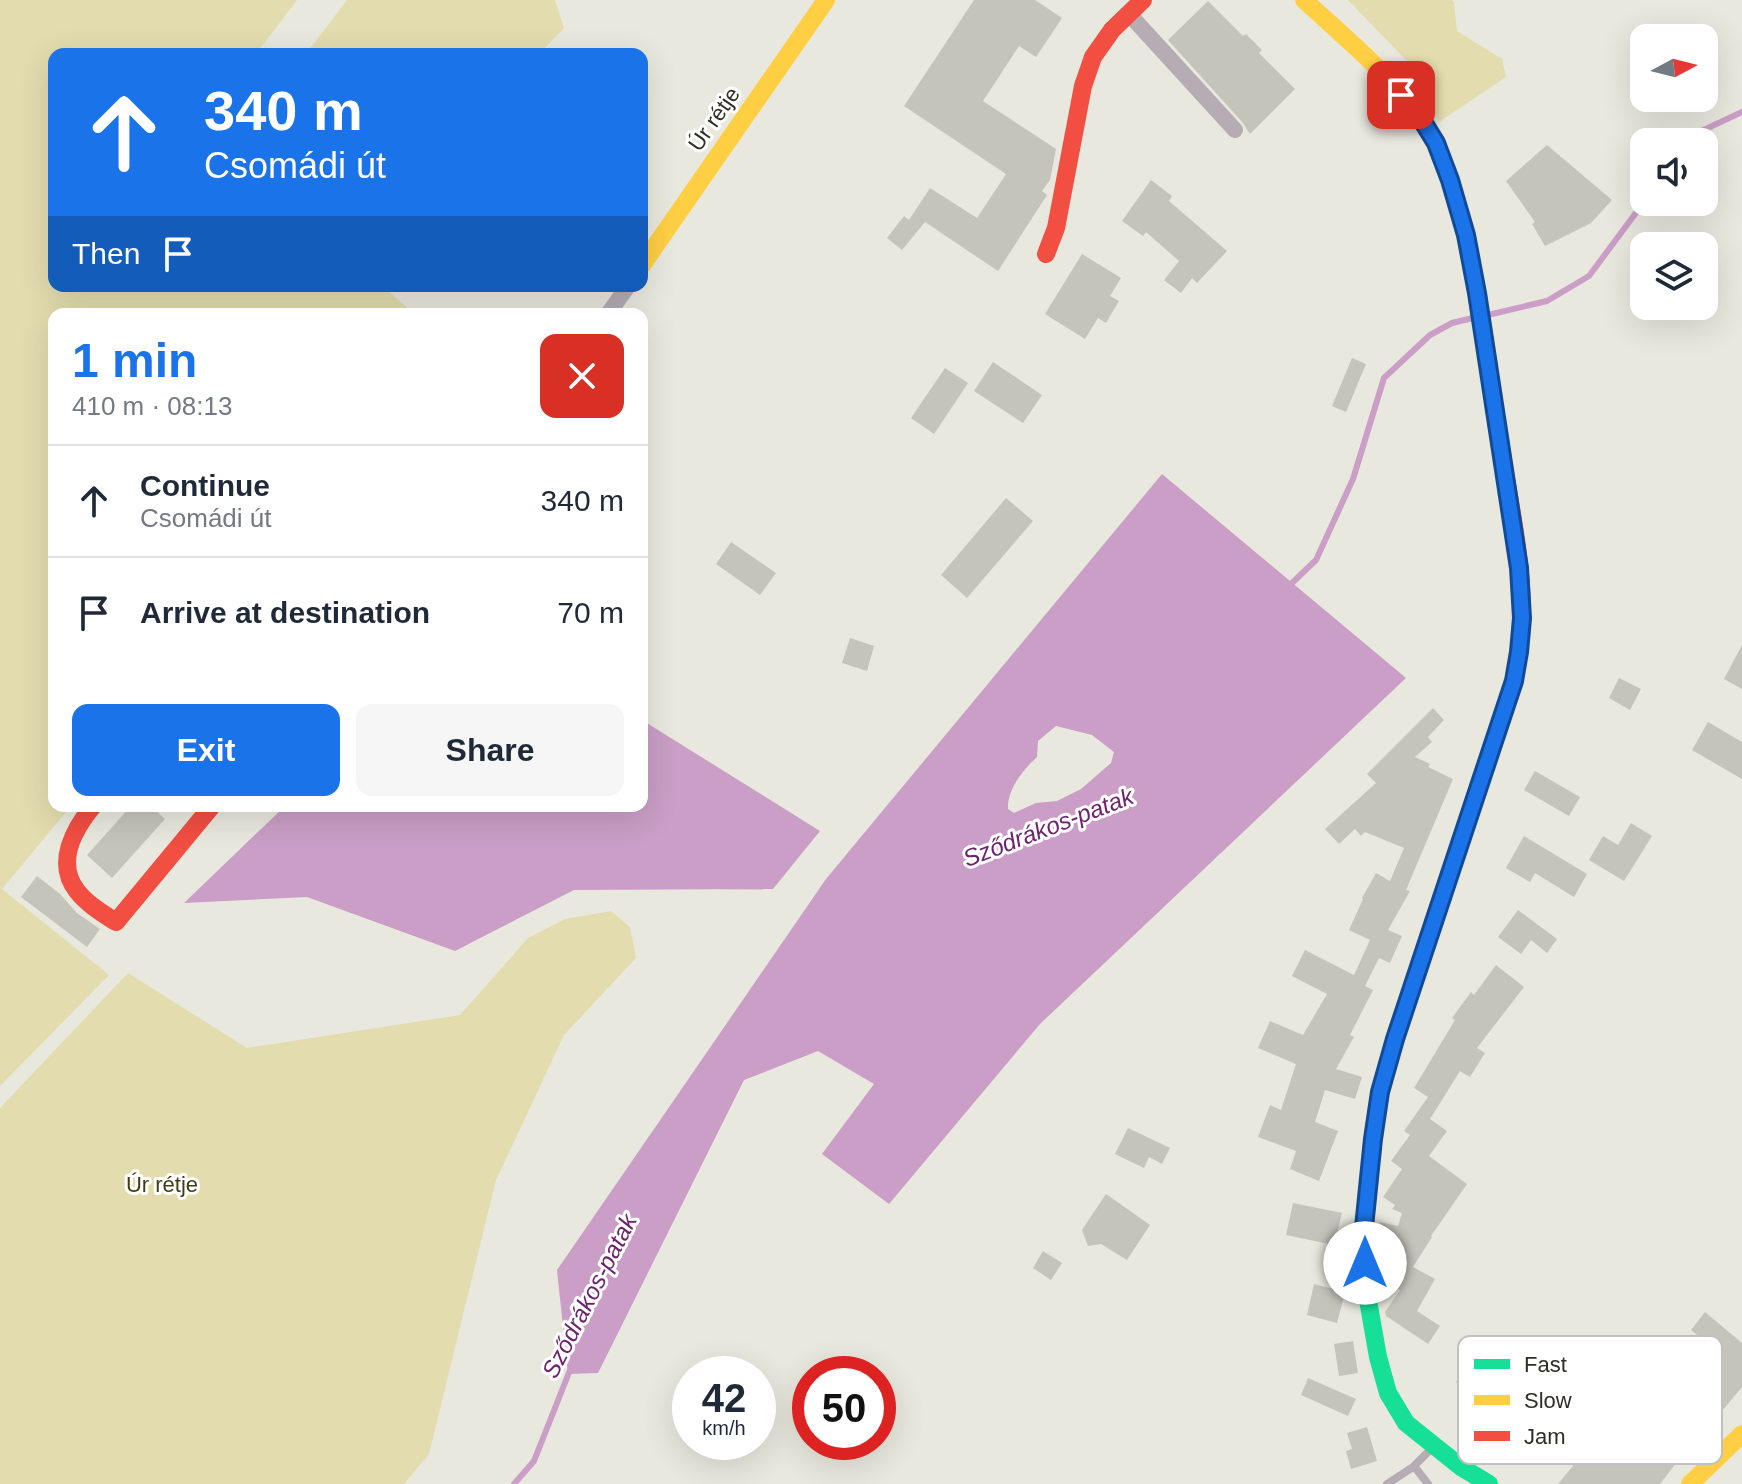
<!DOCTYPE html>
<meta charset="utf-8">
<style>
body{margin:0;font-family:Arial,sans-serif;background:#f6f6f7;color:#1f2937;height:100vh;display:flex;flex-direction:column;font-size:30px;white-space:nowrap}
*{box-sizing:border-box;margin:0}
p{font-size:26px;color:#747a83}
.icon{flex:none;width:44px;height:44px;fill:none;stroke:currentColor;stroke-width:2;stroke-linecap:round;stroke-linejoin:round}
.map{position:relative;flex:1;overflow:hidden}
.drawer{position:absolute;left:48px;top:308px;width:600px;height:504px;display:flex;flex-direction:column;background:#fff;border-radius:16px;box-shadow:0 8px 32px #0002}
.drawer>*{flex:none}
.hud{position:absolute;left:48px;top:48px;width:600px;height:244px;border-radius:16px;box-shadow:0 8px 32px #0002;background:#1a73e8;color:#fff;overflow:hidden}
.needle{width:52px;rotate:83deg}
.fabs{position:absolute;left:1630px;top:24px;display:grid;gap:16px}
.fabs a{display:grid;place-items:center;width:88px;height:88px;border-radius:16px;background:#fff;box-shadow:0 8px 32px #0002;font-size:40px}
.speed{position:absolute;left:672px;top:1356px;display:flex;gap:16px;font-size:40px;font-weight:700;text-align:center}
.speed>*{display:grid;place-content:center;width:104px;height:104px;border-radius:50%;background:#fff;box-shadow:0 8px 32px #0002;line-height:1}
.speed small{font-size:20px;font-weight:400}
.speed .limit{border:12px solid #d22;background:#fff;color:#111}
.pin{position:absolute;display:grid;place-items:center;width:68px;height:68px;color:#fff;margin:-34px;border-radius:16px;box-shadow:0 4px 12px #0006}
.me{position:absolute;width:88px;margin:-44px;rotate:0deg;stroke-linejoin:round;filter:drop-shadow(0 0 6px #0008)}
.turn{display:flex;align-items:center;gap:28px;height:168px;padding:0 24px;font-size:36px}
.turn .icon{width:104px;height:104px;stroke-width:2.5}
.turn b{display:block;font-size:56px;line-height:68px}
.then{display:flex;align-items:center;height:76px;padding:0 24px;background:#0003;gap:16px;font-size:30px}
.round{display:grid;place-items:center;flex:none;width:84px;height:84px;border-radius:16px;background:#f6f6f7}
.overview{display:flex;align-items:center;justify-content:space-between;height:136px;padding:0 24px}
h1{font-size:48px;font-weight:600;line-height:60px;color:#1a73e8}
.primary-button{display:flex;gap:16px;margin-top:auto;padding:16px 24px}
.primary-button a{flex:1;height:92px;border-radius:16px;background:#1a73e8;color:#fff;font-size:32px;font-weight:600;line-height:92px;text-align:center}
.primary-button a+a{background:#f6f6f7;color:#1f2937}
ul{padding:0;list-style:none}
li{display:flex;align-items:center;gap:24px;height:112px;padding:0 24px;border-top:2px solid #e0e1e3}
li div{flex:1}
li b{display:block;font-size:30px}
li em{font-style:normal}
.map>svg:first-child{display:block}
</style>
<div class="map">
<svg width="1742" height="1484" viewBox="0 0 1742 1484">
<rect width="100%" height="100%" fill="#e9e8de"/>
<path fill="#e2dcae" d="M0,0H297L256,54H54V286H382L415,314H54V806H71L2,889L109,975L0,1086Z
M347,0H555L564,28L539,54H306Z
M1348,0H1452L1454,2L1457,31L1502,59L1506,77L1439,122L1408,62Z
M611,911L630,927L636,958L564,1035L496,1180L429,1454L404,1484H0V1108L128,973L247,1048L460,1015L528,938L565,919Z"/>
<path fill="#ca9ec6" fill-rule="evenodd" d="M1162,474L1406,678L1040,1024L889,1204L822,1154L874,1084L818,1051L744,1080L598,1373L568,1374L557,1270L826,879ZM1056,726L1092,735L1114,752L1111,763L1081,789L1057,801L1036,803L1014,813L1008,809C1007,789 1023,770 1037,757L1038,741Z
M642,720L820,831L773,889L574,890L455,951L307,897L184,903L285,806H642Z"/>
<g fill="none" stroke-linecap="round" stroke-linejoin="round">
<path stroke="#ca9ec6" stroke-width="6" d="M1688,142L1693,135L1742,112
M1488,315L1547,301L1589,276L1644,202
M1288,590L1292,583L1316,560L1353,479L1384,378L1430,335L1452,323L1477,317
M514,1484L534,1461L570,1370"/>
</g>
<path fill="#c4c4bb" d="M974,0H1035L1062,18L1036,57L1019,46L983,101L1056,149L1050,180L1042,191L1047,195L998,271L925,222L902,250L887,238L904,216L909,220L930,188L977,218L1006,174L904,106Z
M1208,1L1243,36L1246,34L1262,50L1259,53L1295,89L1250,134L1243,123L1168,40Z
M1547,145L1612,200L1591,223L1545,246L1532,224L1535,222L1506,181Z
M1151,180L1172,196L1169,201L1227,251L1197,283L1192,278L1181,293L1164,280L1179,261L1146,232L1143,236L1122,221Z
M1082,254L1121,278L1110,296L1119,301L1106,323L1098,318L1085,339L1045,314Z
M1352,358L1366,364L1346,412L1332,406Z
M993,362L1042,395L1023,423L974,391Z
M945,368L968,383L934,434L911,418Z
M1006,498L1033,521L967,598L941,575Z
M731,542L776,573L760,595L716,564Z
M850,638L874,646L867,671L842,663Z
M1742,645V689L1724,679Z
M1619,678L1641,689L1630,710L1609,698Z
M1433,708L1444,720L1428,737L1432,742L1415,757L1430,764L1428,767L1453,779L1406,890L1410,891L1388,930L1402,936L1390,963L1379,958L1365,986L1373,990L1350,1035L1354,1037L1336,1069L1362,1077L1355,1099L1325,1090L1315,1122L1338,1131L1319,1181L1290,1169L1296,1151L1258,1137L1270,1105L1281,1110L1296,1064L1258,1048L1270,1021L1303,1035L1327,994L1292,976L1305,950L1354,975L1370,940L1349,930L1363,899L1362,898L1376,873L1390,881L1404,848L1365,832L1361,836L1355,829L1339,844L1325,829L1376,783L1367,774Z
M1708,722L1742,742V779L1692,750Z
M1535,771L1580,797L1569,816L1524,790Z
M131,806H151L165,819L112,878L87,855Z
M1631,823L1652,836L1624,881L1589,860L1603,836L1618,845Z
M1524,836L1587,874L1574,897L1535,873L1530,882L1506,868Z
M37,876L60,894L77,913L100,929L87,947L21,897Z
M1518,910L1557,939L1547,953L1531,940L1521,954L1498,937Z
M1496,965L1524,987L1477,1048L1485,1053L1470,1077L1460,1071L1430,1119L1447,1131L1429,1156L1467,1184L1431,1236L1432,1237L1413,1267L1435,1279L1417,1311L1440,1326L1428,1344L1386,1316L1385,1312L1400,1290L1380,1278V1276L1399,1244L1379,1231L1380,1222L1398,1226L1402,1213L1392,1209L1395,1205L1383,1197L1402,1169L1391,1161L1410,1135L1404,1131L1428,1097L1414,1088L1455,1020L1452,1018L1471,992L1474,995Z
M1128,1128L1170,1148L1162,1164L1149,1157L1144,1168L1115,1154Z
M1106,1194L1150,1225L1127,1260L1101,1244L1088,1246L1082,1230Z
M1293,1203L1342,1213L1334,1245L1286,1235Z
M1043,1251L1062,1263L1051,1280L1033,1268Z
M1314,1284L1345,1292L1337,1323L1307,1315Z
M1705,1312L1742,1343V1387L1717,1417L1718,1418L1700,1443L1695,1439L1660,1484H1558L1596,1438L1583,1429L1595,1414L1609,1425L1631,1397L1646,1410L1668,1380L1687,1394L1720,1354L1691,1330Z
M1353,1341L1358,1373L1339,1376L1334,1344Z
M1486,1358L1507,1375L1504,1379L1519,1391L1484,1435L1465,1419L1475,1406L1463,1396L1467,1391L1456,1382L1472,1361L1480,1367Z
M1308,1378L1356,1399L1348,1416L1301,1395Z
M1367,1427L1377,1461L1351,1469L1346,1451L1352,1449L1347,1433Z"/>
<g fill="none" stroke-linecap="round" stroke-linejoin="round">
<path stroke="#b5acb4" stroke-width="8" d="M1414,1466L1428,1484
M1387,1484L1413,1467L1432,1448"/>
<path stroke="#b5acb4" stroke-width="16" d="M1129,14L1235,130
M608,314L628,286"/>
<path stroke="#16e098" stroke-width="18" d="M1429,935L1395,1039L1380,1092L1373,1139L1363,1237L1366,1289L1378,1357L1388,1393L1406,1423L1461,1467L1489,1484"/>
<path stroke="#ffcf43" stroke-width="18" d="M1304,0C1344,37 1389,73 1420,118C1438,143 1448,172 1456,202C1479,279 1487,359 1499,437
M642,265L826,0
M1690,1484L1742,1434"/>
<path stroke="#f24e42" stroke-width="18" d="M1046,254L1056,228L1083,86L1093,57L1112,30L1143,0
M93,806C74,829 55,863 77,891C87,904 102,913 116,922L212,806
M1429,935L1514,681C1518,660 1522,639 1522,619C1523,560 1508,495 1499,437"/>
</g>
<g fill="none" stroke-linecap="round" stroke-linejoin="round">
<defs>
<path id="route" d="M1365,1263L1363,1237L1373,1139L1380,1092L1395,1039L1514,681L1519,652L1522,618L1519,568L1477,293L1466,235L1450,180L1436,143L1420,117L1401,95"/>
</defs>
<use href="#route" stroke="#114b97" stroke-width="20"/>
<use href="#route" stroke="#1a73e8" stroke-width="14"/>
</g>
<g text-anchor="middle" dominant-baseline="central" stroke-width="6" stroke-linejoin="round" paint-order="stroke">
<g font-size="22" fill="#2f2e26" stroke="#fff">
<text transform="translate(714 119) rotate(-55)">Úr rétje</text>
</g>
<g font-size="22" fill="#423c16" stroke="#fff">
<text x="162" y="1184">Úr rétje</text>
</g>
<g font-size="24" font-style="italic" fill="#6d236e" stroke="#fff">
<text transform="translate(1048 827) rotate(-21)">Sződrákos-patak</text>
<text transform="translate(589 1296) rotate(-63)">Sződrákos-patak</text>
</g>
</g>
<rect x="1458" y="1336" width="264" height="128" rx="12" fill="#fff" stroke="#c1c0be" stroke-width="2"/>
<rect x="1474" y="1359" width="36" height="10" fill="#16e098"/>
<rect x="1474" y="1395" width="36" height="10" fill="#ffcf43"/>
<rect x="1474" y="1431" width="36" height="10" fill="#f24e42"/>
<g font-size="22" fill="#2f2e26">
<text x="1524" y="1372">Fast</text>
<text x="1524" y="1408">Slow</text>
<text x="1524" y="1444">Jam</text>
</g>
</svg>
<div class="fabs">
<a><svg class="needle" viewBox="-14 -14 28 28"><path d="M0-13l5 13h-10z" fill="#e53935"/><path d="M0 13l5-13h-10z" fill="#747a83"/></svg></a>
<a><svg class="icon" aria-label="sound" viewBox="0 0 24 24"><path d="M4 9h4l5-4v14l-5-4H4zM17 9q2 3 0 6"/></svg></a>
<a><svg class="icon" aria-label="layers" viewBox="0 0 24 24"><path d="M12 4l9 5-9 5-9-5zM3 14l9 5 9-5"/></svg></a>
</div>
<div class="speed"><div>42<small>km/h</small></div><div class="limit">50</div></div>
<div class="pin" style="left:1401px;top:95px;background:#d93025"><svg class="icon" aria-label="arrive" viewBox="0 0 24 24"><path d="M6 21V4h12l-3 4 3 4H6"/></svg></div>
<svg class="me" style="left:1365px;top:1263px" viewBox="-20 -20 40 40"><circle r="19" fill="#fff"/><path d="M0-13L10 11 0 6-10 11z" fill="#1a73e8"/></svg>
<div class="hud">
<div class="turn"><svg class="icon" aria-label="ahead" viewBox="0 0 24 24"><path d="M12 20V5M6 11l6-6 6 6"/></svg><div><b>340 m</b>Csomádi út</div></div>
<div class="then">Then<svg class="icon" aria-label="arrive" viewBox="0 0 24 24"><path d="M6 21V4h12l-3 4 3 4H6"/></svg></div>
</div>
<section class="drawer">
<div class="overview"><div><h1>1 min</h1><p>410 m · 08:13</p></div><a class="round" style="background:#d93025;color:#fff"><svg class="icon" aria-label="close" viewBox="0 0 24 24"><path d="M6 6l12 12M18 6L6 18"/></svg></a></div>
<ul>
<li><svg class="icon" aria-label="ahead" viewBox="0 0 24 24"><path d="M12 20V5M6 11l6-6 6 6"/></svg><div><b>Continue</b><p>Csomádi út</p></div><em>340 m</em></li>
<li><svg class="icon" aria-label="arrive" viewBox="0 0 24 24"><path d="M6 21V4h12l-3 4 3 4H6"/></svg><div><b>Arrive at destination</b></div><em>70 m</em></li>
</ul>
<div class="primary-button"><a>Exit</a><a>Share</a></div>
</section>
</div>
